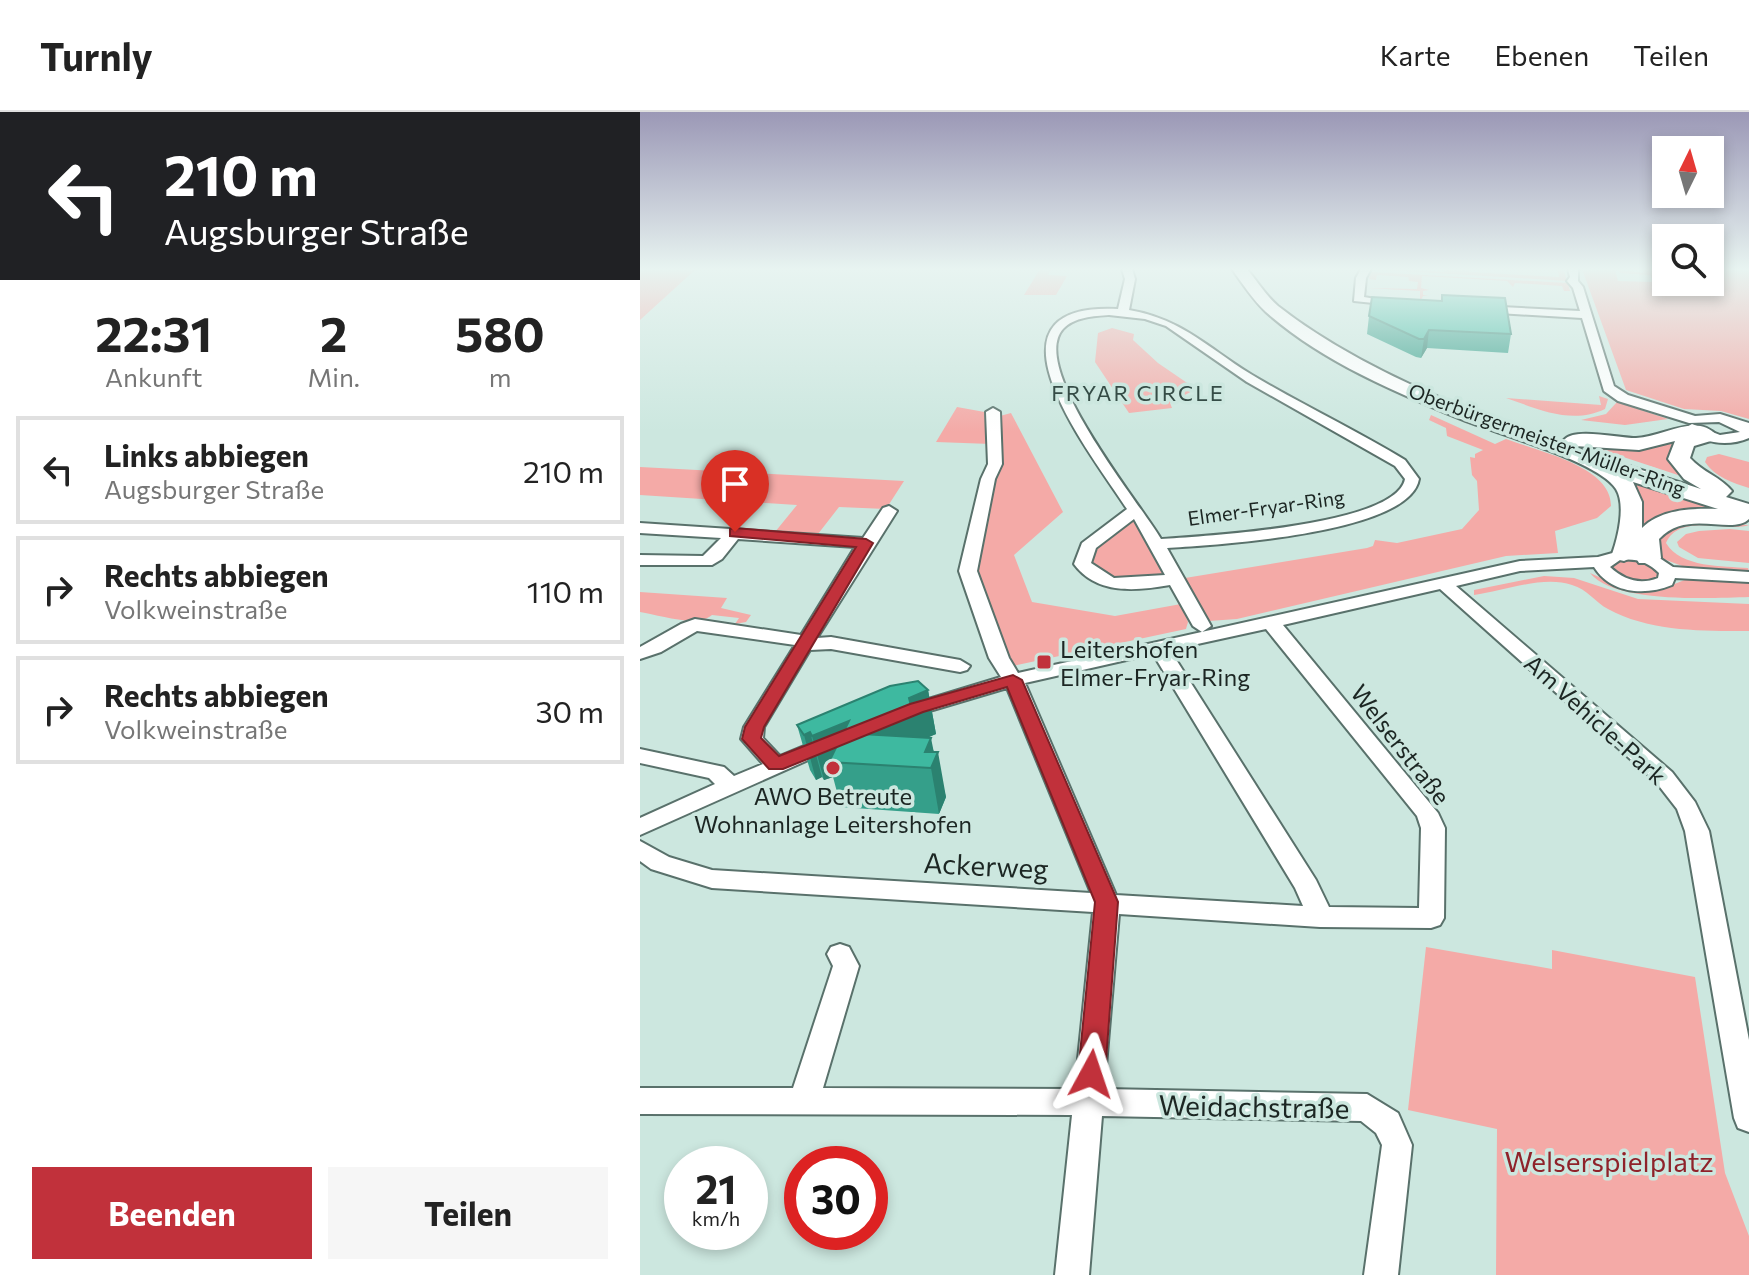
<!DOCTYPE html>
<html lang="de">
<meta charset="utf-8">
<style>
body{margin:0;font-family:Commissioner,sans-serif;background:#f6f6f6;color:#222;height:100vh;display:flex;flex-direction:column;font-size:30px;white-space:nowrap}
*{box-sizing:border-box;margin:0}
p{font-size:26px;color:#767676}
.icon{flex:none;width:44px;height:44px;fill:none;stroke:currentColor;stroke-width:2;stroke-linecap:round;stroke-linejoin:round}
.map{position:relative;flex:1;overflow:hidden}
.details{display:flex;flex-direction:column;background:#fff;width:640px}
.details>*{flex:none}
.banner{background:#202124;color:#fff;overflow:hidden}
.needle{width:52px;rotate:5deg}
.buttons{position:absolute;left:1012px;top:24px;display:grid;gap:16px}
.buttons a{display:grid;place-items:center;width:72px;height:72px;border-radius:0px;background:#fff;box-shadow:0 4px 12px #0003;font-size:40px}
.speed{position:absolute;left:24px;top:1034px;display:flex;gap:16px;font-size:40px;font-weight:700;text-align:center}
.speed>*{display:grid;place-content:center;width:104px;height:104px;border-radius:50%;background:#fff;box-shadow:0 4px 12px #0003;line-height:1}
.speed small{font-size:20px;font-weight:400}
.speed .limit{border:12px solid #d22;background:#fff;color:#111}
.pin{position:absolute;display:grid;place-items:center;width:68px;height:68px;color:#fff;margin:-82px -34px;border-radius:50% 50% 50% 0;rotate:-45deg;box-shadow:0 0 8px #0007}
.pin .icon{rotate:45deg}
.me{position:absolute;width:88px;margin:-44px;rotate:5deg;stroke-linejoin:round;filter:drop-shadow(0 0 6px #0008)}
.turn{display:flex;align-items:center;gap:28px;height:168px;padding:0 32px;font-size:36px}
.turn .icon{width:104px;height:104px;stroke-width:2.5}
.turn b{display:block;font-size:56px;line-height:68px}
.eta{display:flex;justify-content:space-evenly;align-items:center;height:136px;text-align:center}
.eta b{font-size:48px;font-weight:700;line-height:56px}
.button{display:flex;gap:16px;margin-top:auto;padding:16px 32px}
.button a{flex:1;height:92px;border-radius:0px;background:#c1313b;color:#fff;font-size:32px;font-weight:700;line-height:92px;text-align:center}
.button a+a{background:#f6f6f6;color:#222}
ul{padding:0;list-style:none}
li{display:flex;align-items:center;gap:24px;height:108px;margin:0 16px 12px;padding:0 16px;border:4px solid #e0e0e0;border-radius:0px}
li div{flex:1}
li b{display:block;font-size:30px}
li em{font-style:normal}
header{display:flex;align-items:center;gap:48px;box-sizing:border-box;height:112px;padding:0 40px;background:#fff;border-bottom:2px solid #e0e0e0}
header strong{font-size:38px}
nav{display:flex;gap:44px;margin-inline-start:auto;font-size:28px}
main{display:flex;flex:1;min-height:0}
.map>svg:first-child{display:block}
</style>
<header>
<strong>Turnly</strong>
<nav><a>Karte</a><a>Ebenen</a><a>Teilen</a></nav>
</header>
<main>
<section class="details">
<div class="banner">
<div class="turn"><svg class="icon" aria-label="left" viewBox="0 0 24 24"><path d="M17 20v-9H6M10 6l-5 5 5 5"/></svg><div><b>210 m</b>Augsburger Straße</div></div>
</div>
<div class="eta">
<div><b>22:31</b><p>Ankunft</p></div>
<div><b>2</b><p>Min.</p></div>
<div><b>580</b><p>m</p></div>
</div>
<ul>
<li><svg class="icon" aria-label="left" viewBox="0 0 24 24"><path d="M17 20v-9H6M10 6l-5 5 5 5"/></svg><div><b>Links abbiegen</b><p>Augsburger Straße</p></div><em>210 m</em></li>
<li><svg class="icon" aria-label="right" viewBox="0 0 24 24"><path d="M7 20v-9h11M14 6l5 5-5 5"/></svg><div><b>Rechts abbiegen</b><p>Volkweinstraße</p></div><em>110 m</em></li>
<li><svg class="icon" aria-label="right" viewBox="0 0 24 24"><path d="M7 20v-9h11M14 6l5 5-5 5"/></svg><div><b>Rechts abbiegen</b><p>Volkweinstraße</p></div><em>30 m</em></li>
</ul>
<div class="button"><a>Beenden</a><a>Teilen</a></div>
</section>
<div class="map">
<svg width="1109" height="1163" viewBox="0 0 1109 1163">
<rect width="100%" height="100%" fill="#cce7df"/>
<path fill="#f4aaa7" d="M0,157H56L0,208Z
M400,157H411L408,163L427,164L416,183H384Z
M732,157L804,160V157H828L829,160L919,165L918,158L924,159L927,169Z
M942,157L975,158L978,169L1014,170L1010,163L980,161L978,158L1004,161L1003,157H1026V170H1070V157H1109V307L1081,299L1044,297L986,278Z
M731,160L928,171L930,179H924L922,174L875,171L873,175L867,169L782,164L781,176L789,178L783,179V183L788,184H783L780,190V179L728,176L777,177L778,170L769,169L768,165L737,163L736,168L729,167Z
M472,216L494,222L493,228L518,251L556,277L530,291L532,296L489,301L455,250L458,221Z
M959,284L968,287L965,297C932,313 898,297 866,286L961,293Z
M977,290L1028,307L985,313L941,308L966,302Z
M317,295L350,301L351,332L296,330Z
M371,301L423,400L374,443L392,490L475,504L541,492L548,510L546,517L373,554L336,458L361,340L360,304Z
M791,303L855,332L866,327C897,339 972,354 971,394L957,406L915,419L918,441L866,444L597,507L569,509L555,483L549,480L545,466L727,436L733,434L735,428L757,431L822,417L839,398L837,369L832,363L830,345L835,346V342L843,338L807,324L806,316L789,308Z
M1045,326L1053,368L947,333Z
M1079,342L1109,350V376C1093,371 1075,365 1065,350L1067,345Z
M0,355L264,369L246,397L199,395L178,422L135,420L157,393L0,383Z
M978,359L1109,404L1083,401L1004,421Z
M488,409L496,410L523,459L521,464L479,468L451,455L450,440Z
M1041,410L1109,413C1088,421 1040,400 1026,431C1041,456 1083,454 1108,456L1109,459L1045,455L1018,445L1015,425Z
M1090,417L1109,419V451L1058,446L1039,435L1037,430L1046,422L1059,419Z
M986,447L1007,450L1018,463C1005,475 980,469 971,454L977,448Z
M950,461L970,470L1007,478L1022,477L1047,467L1109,471V485C1072,486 975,492 950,461Z
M904,464L934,466L998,487L1109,492V519C1063,519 1010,520 968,497C956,491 947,477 932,473C903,463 864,479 834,483V478Z
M0,480L87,486L81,496L111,503L106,510L95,512L99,506L72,503C56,516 20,503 0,500Z
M786,835L912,857V838L1055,865L1085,1061L1109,1124V1163H856L857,1017L768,998Z"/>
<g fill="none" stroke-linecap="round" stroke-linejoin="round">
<defs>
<path id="minor" d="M482,157H492L495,167L489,198C544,207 572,240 619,267C667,295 717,319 765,348L779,367C770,422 575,433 527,436L571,514L562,520L553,514L530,473C496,479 457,483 434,452L442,431L487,397C453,344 328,189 478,197L485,167ZM469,203L505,207L526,214L607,270L755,354L765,367C756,414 564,424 521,427C500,391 388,256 423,217C434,205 454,204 469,203ZM494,407L525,463L474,466L451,451L456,436Z
M721,157H731L726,166L724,185L764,192L763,194L714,189L716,166Z
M928,157H938V169L943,175L974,274L988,283L1055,304L1080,302L1109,311V326C1088,335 1062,332 1045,316L1052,312L1080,323L1100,320L1079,310L1049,311L978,289L964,279L942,206L842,200L837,197L842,194L940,199L933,176L927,169L930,165Z
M353,296L360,300L362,352L355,367L337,459L369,546L378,561L880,449L958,445L987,437L1012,441L1033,455L1109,460V470L1035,466L1032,473C1005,484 971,482 954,455L880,459L816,474L1032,660L1055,690L1069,719L1109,928V1020L1098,1016L1094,1006L1045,719L1037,697L1016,670L800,477L643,513L798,701L805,716L804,806L800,813L791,816L680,815L479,802L464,977L727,982L758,1001L772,1033L758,1163H724L742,1033L736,1021L721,1009L462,1004L449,1163H415L432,1003L0,1002V976H153L193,854L187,842L191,835L200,832L209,835L219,854L183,976L435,977L453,800L72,776L11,757L0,749V729L29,745L72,758L451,781L367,576L266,606L256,600L259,596L361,565L349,546L319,459L341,367L348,352L346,300ZM980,448C996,446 1008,450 1019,461L1018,466C1000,473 984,468 970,455ZM626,517L777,704L781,716L779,796L689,795L676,768L530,538ZM513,542L655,776L663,794L476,783L385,571Z
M249,394L257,399L177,526L191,525L320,548L330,554L327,558L320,560L191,537L170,538L124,615L123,626L140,644L188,624L199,631L195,636L0,723V706L75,672L69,666L0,651V637L84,655L94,664L123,652L101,627L104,615L155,533L57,519L21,540L0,547V535L41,512L55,507L161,523L215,435L98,427L82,447L72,453H0V443L63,444L81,426L0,421V411L223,426L243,396Z"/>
<path id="highway" d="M592,157H607C617,169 626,184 638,194C750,282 926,334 1061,377L1044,367L1028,347L1035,329L999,338L934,334L924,328C934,315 979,326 996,326C1024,325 1057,300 1077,324L1074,328L1054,334L1050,346C1062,360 1081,365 1092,379L1086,385L1109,392V407C1092,424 1047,396 1019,427L1021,446L1017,451H999L995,444L984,449L975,447L972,442C978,425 986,393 976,377C958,349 858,322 823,308C755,280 681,249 626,200C613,188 602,171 592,157ZM993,370L1078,397C1053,396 1021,397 1002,416V390Z"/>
</defs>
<use href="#minor" stroke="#59716b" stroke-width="4"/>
<use href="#highway" stroke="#59716b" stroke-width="4"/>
<use href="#minor" fill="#fff" fill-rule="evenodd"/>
<use href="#highway" fill="#fff" fill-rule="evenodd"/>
</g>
<path fill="#359f8a" d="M802,183L871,222L868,241L787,236L781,246L776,245L727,222L729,204L801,189Z
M288,578L296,622L288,625L294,640L306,685L299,702L201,695L193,665L184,668L182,665L176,668L170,658L157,613Z"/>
<path fill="#2b8270" d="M789,218L787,236L781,246L784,227Z
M288,578L296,622L278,630L189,650L193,665L184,668L172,624Z
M170,620L182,665L176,668L164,623Z
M291,626L295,646L298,640L306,685L299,702L291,656L285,640Z"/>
<path fill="#3eb9a0" stroke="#2b8270" stroke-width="2" d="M802,183L865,186L871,222L789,218L784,227H779L729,204L732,185L802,189Z
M278,569L288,578L269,586L274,605L204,621L291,626L285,640H298L291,656L189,650L209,609L172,624L170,620L164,623L157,613L250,574Z"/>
<linearGradient id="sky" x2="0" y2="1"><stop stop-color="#9b98b6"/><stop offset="0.49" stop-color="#e8f4f1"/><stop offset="1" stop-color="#e8f4f1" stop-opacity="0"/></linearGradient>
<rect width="1109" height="320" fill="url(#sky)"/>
<path fill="#c1313b" stroke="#7d2026" stroke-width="2" d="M95,416L226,427L233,431L124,615L121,626L139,644L270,592L373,563L382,568L478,790L465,962L461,970L451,974L442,970L438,962L455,790L367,575L283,600L143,657H129L102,627L105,615L216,435L90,424V417Z"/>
<g fill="#c1313b" stroke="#cce7df" stroke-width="3">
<rect x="396" y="542" width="16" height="16" rx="4"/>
<circle cx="193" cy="656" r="8"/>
</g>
<g text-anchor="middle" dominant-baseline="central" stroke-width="7" stroke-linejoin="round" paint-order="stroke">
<g font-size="20" fill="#1c2623" stroke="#cce7df">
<text transform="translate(907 327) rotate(20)">Oberbürgermeister-Müller-Ring</text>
<text transform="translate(626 395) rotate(-8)">Elmer-Fryar-Ring</text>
</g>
<g font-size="22" letter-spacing="2" fill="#354c46" stroke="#cce7df">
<text x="498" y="280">FRYAR CIRCLE</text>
</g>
<g font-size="24" fill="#1c2623" stroke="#cce7df" text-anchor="start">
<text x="420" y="536">Leitershofen<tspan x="420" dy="28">Elmer-Fryar-Ring</tspan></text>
<text x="193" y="683" text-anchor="middle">AWO Betreute<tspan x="193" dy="28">Wohnanlage Leitershofen</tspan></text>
</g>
<g font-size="24" fill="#1c2623" stroke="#cce7df">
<text transform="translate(956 607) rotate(42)">Am Vehicle-Park</text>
<text transform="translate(761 632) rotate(52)">Welserstraße</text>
</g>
<g font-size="28" fill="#1c2623" stroke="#cce7df">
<text transform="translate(346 753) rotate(3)">Ackerweg</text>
<text transform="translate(614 994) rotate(1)">Weidachstraße</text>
</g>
<g font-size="28" fill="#8f222a" stroke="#cce7df">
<text x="969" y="1049">Welserspielplatz</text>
</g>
</g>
</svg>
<div class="buttons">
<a><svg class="needle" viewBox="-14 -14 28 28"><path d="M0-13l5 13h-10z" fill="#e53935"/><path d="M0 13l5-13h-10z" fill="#767676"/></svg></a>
<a><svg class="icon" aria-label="search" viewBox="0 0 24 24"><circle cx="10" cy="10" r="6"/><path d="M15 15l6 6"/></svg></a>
</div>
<div class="speed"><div>21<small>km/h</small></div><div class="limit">30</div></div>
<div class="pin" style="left:95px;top:420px;background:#d93025"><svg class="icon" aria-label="arrive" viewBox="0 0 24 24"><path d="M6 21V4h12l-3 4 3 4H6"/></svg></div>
<svg class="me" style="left:451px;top:962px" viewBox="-20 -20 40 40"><path d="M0-17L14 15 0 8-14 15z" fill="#c1313b" stroke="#fff" stroke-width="4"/></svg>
</div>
</main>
